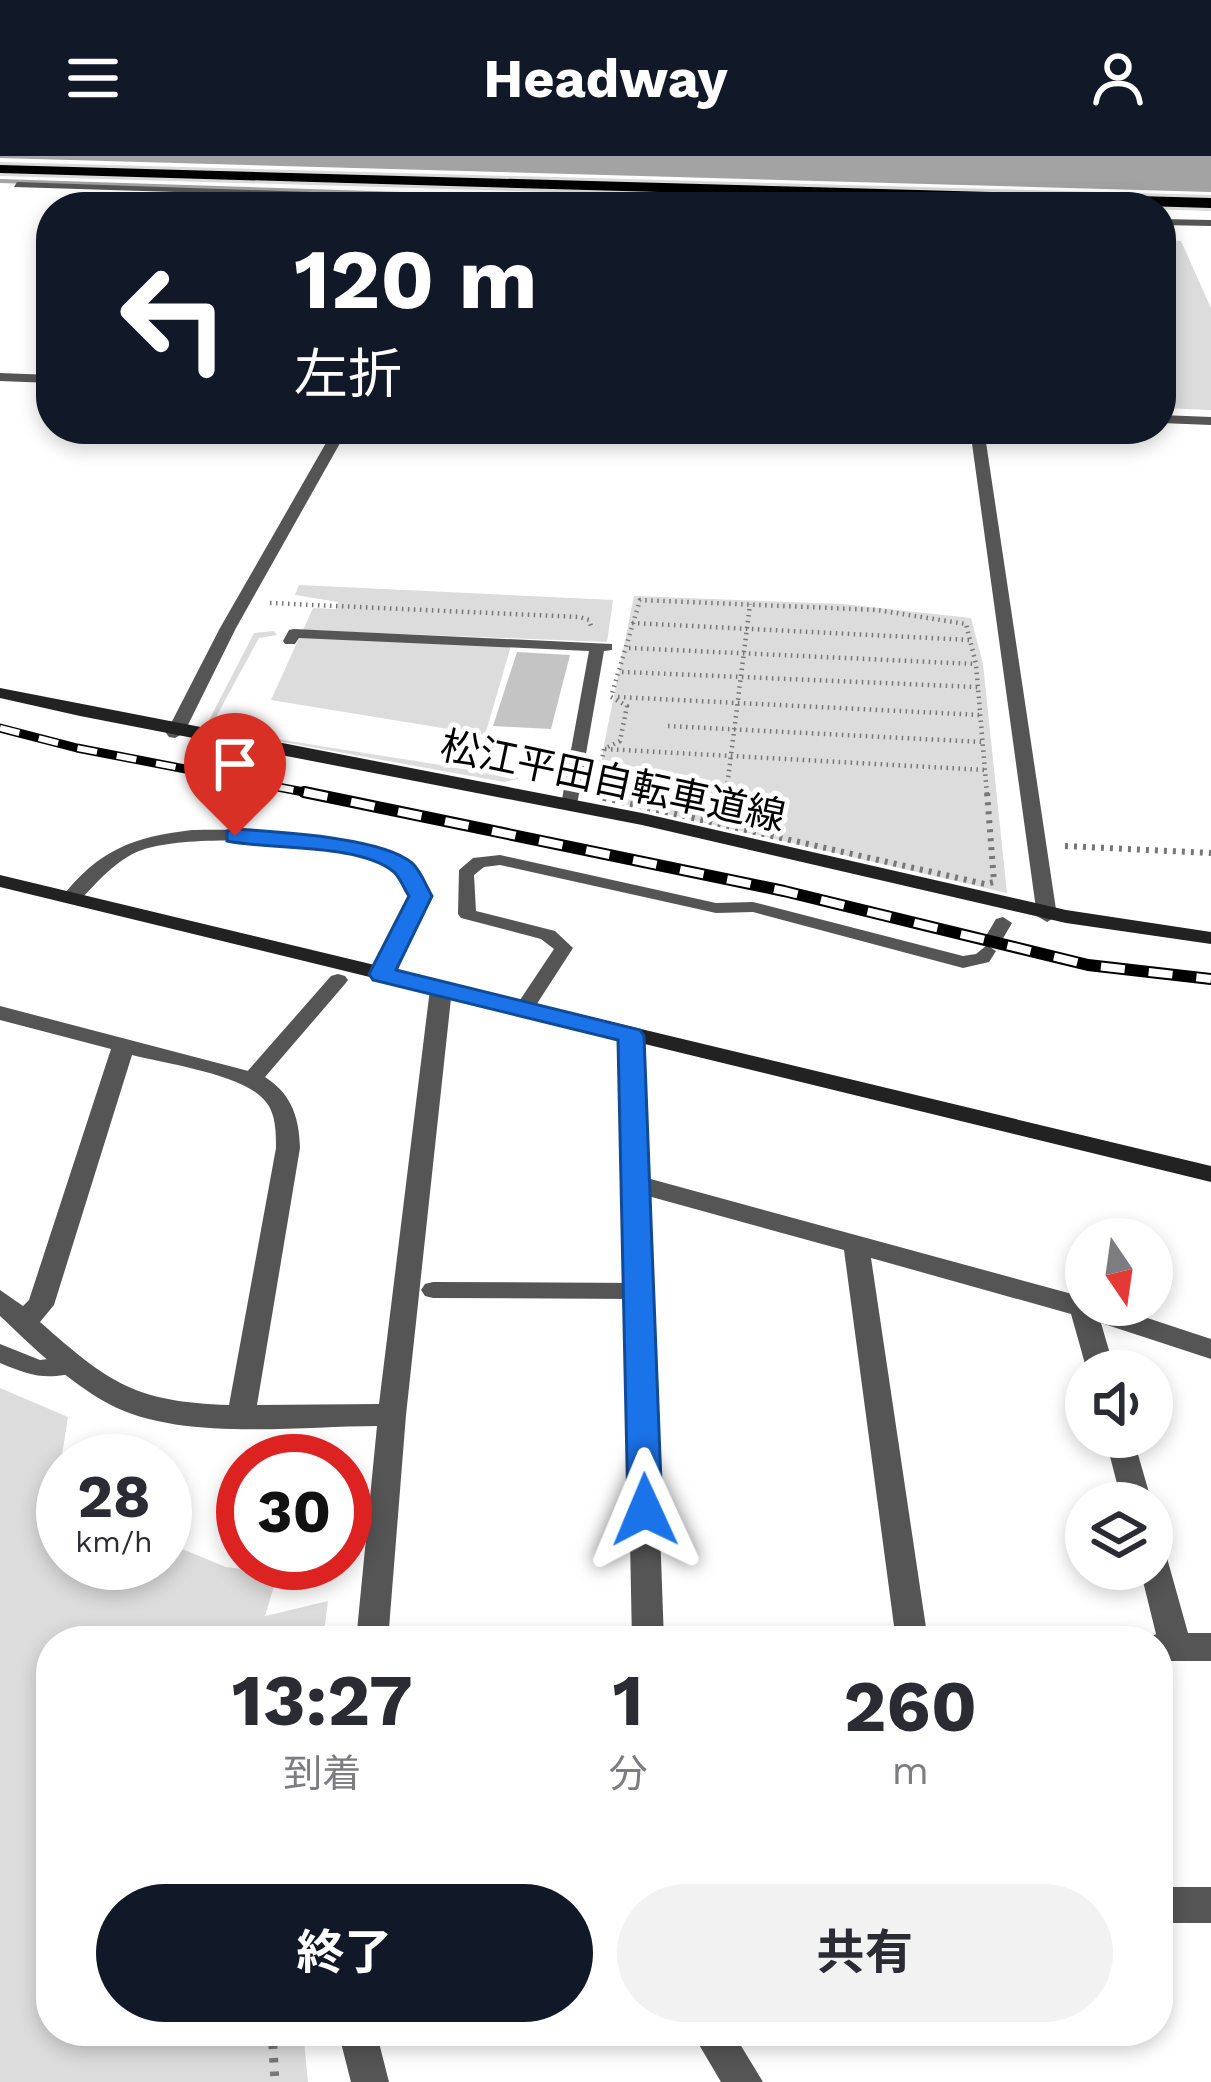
<!DOCTYPE html>
<html lang="ja">
<meta charset="utf-8">
<style>
body{margin:0;font-family:"Work Sans","Noto Sans JP",sans-serif;background:#f2f2f3;color:#2b2b33;height:100vh;display:flex;flex-direction:column;font-size:45px;white-space:nowrap}
*{box-sizing:border-box;margin:0}
p{font-size:39px;color:#7c7c81}
.icon{flex:none;width:66px;height:66px;fill:none;stroke:currentColor;stroke-width:2;stroke-linecap:round;stroke-linejoin:round}
.map{position:relative;flex:1;overflow:hidden}
.side{position:absolute;left:36px;top:1470px;width:1137px;height:420px;display:flex;flex-direction:column;background:#fff;border-radius:48px;box-shadow:0 6px 18px #0003}
.side>*{flex:none}
.hud{position:absolute;left:36px;top:36px;width:1140px;height:252px;border-radius:48px;box-shadow:0 6px 18px #0003;background:#111827;color:#fff;overflow:hidden}
.needle{width:78px;rotate:167deg}
.tools{position:absolute;left:1065px;top:1062px;display:grid;gap:24px}
.tools a{display:grid;place-items:center;width:108px;height:108px;border-radius:50%;background:#fff;box-shadow:0 6px 18px #0003;font-size:60px}
.speed{position:absolute;left:36px;top:1278px;display:flex;gap:24px;font-size:60px;font-weight:700;text-align:center}
.speed>*{display:grid;place-content:center;width:156px;height:156px;border-radius:50%;background:#fff;box-shadow:0 6px 18px #0003;line-height:1}
.speed small{font-size:30px;font-weight:400}
.speed .limit{border:18px solid #d22;background:#fff;color:#111}
.pin{position:absolute;display:grid;place-items:center;width:102px;height:102px;color:#fff;margin:-123px -51px;border-radius:50% 50% 50% 0;rotate:-45deg;box-shadow:0 0 12px #0007}
.pin .icon{rotate:45deg}
.me{position:absolute;width:132px;margin:-66px;rotate:359deg;stroke-linejoin:round;filter:drop-shadow(0 0 9px #0008)}
.turn{display:flex;align-items:center;gap:42px;height:252px;padding:0 60px;font-size:54px}
.turn .icon{width:156px;height:156px;stroke-width:2.5}
.turn b{display:block;font-size:84px;line-height:102px}
.eta{display:flex;justify-content:space-evenly;align-items:center;height:204px;text-align:center}
.eta b{font-size:72px;font-weight:700;line-height:84px}
.button{display:flex;gap:24px;margin-top:auto;padding:24px 60px}
.button a{flex:1;height:138px;border-radius:72px;background:#111827;color:#fff;font-size:48px;font-weight:700;line-height:138px;text-align:center}
.button a+a{background:#f2f2f3;color:#2b2b33}
header{display:flex;justify-content:space-between;align-items:center;height:156px;padding:0 60px;background:#111827;color:#fff;font-size:54px;font-weight:700}
.map>svg:first-child{display:block}
</style>
<header><svg class="icon" aria-label="menu" viewBox="0 0 24 24"><path d="M4 6h16M4 12h16M4 18h16"/></svg>Headway<svg class="icon" aria-label="person" viewBox="0 0 24 24"><circle cx="12" cy="8" r="4"/><path d="M4 21q1-7 8-7t8 7"/></svg></header>
<div class="map">
<svg width="1211" height="1926" viewBox="0 0 1211 1926">
<rect width="100%" height="100%" fill="#fff"/>
<path fill="#dcdcdc" d="M1161,85H1181L1211,152V254L1161,252Z
M299,429L613,444L607,486L303,474L313,452L336,453L338,446L295,439Z
M634,440L843,448L971,462L983,508L1007,737L598,642L603,594Z
M274,475L277,479L259,482L216,561L233,565L226,575L466,613L484,607L517,614L518,623L504,626L205,572L254,477Z
M300,480L511,490L485,579L271,544Z
M0,1232L68,1261L62,1299L63,1407H165V1386L226,1411L278,1417L265,1460L328,1445L323,1485H51V1875H303L308,1926H0Z"/>
<path fill="#a3a3a3" d="M0,0H1211V36L0,2Z
M0,23L864,51L646,49L0,27Z"/>
<path fill="#c4c4c4" d="M517,496L570,499L551,573L493,570Z"/>
<g fill="none" stroke-linecap="round" stroke-linejoin="round">
<defs>
<path id="highway" d="M0,9L1211,42V52L0,17Z"/>
</defs>
<use href="#highway" stroke="#dbdbdb" stroke-width="6"/>
<path stroke="#777" stroke-width="4.5" stroke-dasharray="1.5 4.5" stroke-linecap="butt" d="M270,447L579,461L589,464L591,470
M632,467L970,484
M629,492L975,508
M622,516L978,531
M618,541L980,559
M668,570L982,586
M605,593L985,614
M601,639L596,636L604,593L620,585L627,550L611,541L640,444L877,454L966,468L976,508L987,639
M726,639L750,448"/>
<path stroke="#777" stroke-width="6" stroke-dasharray="3 6" stroke-linecap="butt" d="M597,636L604,642L985,728L994,726L987,636
M724,659L727,636
M1065,690L1211,697"/>
<path stroke="#777" stroke-width="9" stroke-dasharray="4.5 9" stroke-linecap="butt" d="M272,1875L275,1926"/>
<path fill="#555" fill-rule="evenodd" d="M294,473L612,488V494L604,495L577,649L569,654L561,649L589,495L299,482L295,488H285L283,485L289,474Z
M500,699L716,747L753,746L963,800L976,798L987,789L996,795L989,806L963,812L753,756L716,757L500,709L484,711L474,719L476,755L555,775L573,792L531,857L524,859L514,853L554,793L541,783L461,762L458,758L459,714L473,702Z
M1003,761L1012,767L1002,784H988L986,780L996,763Z
M338,818L345,820L348,824L345,828L259,928H245L242,923L245,918L331,820Z
M433,1126L640,1127L648,1129L652,1135L648,1141L640,1143L433,1142L425,1140L421,1134L425,1128Z
M0,1188L40,1204L72,1200L81,1203L84,1209L81,1215C47,1225 31,1220 0,1207Z"/>
<path fill="#555" fill-rule="evenodd" d="M17,26L660,48L665,51L14,31Z
M1161,63L1211,64V70L1161,69Z
M0,217L51,219V227L0,225Z
M1161,259L1211,261V269L1161,267Z
M334,273H348L236,472L184,577L175,582L169,581L166,577L220,472Z
M970,273H984L1057,760L1047,766L1037,760Z
M192,674C247,673 367,674 411,708C421,716 426,729 430,740L393,818L382,825L371,818L410,740C406,731 404,723 396,716C353,684 193,676 142,694C116,703 97,727 78,746L71,748L61,742C99,694 132,681 192,674Z
M441,826L452,833L406,1259L388,1485H356L377,1270C298,1270 180,1286 109,1248C68,1226 33,1191 0,1160V1134L23,1150L29,1144L111,893L0,864V850L260,918C290,935 299,958 300,992L257,1249L379,1248L430,833ZM132,899C166,908 245,918 266,946C276,958 276,977 276,992L229,1249C135,1246 109,1227 40,1166L54,1149Z
M631,873L642,880L647,1022L1083,1141L1086,1149H1108L1211,1183V1203L1101,1167L1115,1215H1087L1071,1158L871,1102L928,1485H896L844,1094L648,1040L664,1485H632L620,880Z
M1105,1281H1133L1152,1347H1122Z
M1152,1389L1163,1393L1167,1402L1188,1477H1211V1505H1158V1485H1145L1156,1478L1140,1413H1152Z
M1158,1731H1211V1767H1158Z
M338,1875H376L389,1926H351Z
M691,1875H732L763,1926H721Z"/>
<path fill="#222" fill-rule="evenodd" d="M0,532L642,657L1066,754L1211,776V788L1066,767L642,669L80,560L0,542Z
M0,719L1211,1010V1026L0,731Z"/>
<use href="#highway" fill="#000" fill-rule="evenodd"/>
<defs>
<path id="rail-far1" d="M0,572L77,592L319,639"/>
<path id="rail" d="M304,636L784,735L1088,809L1211,823"/>
</defs>
<use href="#rail-far1" stroke="#000" stroke-width="9"/>
<use href="#rail" stroke="#000" stroke-width="12"/>
<use href="#rail-far1" stroke="#fff" stroke-width="6" stroke-dasharray="20" stroke-linecap="butt"/>
<use href="#rail" stroke="#fff" stroke-width="8" stroke-dasharray="24" stroke-linecap="butt"/>
</g>
<path fill="#1a73e8" stroke="#114b97" stroke-width="3" d="M235,673C276,676 382,681 412,707C421,715 426,730 432,740L396,814L640,874L644,880L662,1354L657,1363L645,1367L633,1363L628,1354L618,884L373,824L369,818L409,740C404,733 400,721 394,716C360,687 269,694 227,685V675Z"/>
<g text-anchor="middle" dominant-baseline="central" stroke-width="10" stroke-linejoin="round" paint-order="stroke">
<g font-size="39" fill="#000" stroke="#fff">
<text transform="translate(613 625) rotate(12)">松江平田自転車道線</text>
</g>
</g>
</svg>
<div class="tools">
<a><svg class="needle" viewBox="-14 -14 28 28"><path d="M0-13l5 13h-10z" fill="#e53935"/><path d="M0 13l5-13h-10z" fill="#7c7c81"/></svg></a>
<a><svg class="icon" aria-label="sound" viewBox="0 0 24 24"><path d="M4 9h4l5-4v14l-5-4H4zM17 9q2 3 0 6"/></svg></a>
<a><svg class="icon" aria-label="layers" viewBox="0 0 24 24"><path d="M12 4l9 5-9 5-9-5zM3 14l9 5 9-5"/></svg></a>
</div>
<div class="speed"><div>28<small>km/h</small></div><div class="limit">30</div></div>
<div class="pin" style="left:235px;top:680px;background:#d93025"><svg class="icon" aria-label="arrive" viewBox="0 0 24 24"><path d="M6 21V4h12l-3 4 3 4H6"/></svg></div>
<svg class="me" style="left:645px;top:1354px" viewBox="-20 -20 40 40"><path d="M0-17L14 15 0 8-14 15z" fill="#1a73e8" stroke="#fff" stroke-width="4"/></svg>
<div class="hud">
<div class="turn"><svg class="icon" aria-label="left" viewBox="0 0 24 24"><path d="M17 20v-9H6M10 6l-5 5 5 5"/></svg><div><b>120 m</b>左折</div></div>
</div>
<section class="side">
<div class="eta">
<div><b>13:27</b><p>到着</p></div>
<div><b>1</b><p>分</p></div>
<div><b>260</b><p>m</p></div>
</div>
<div class="button"><a>終了</a><a>共有</a></div>
</section>
</div>
